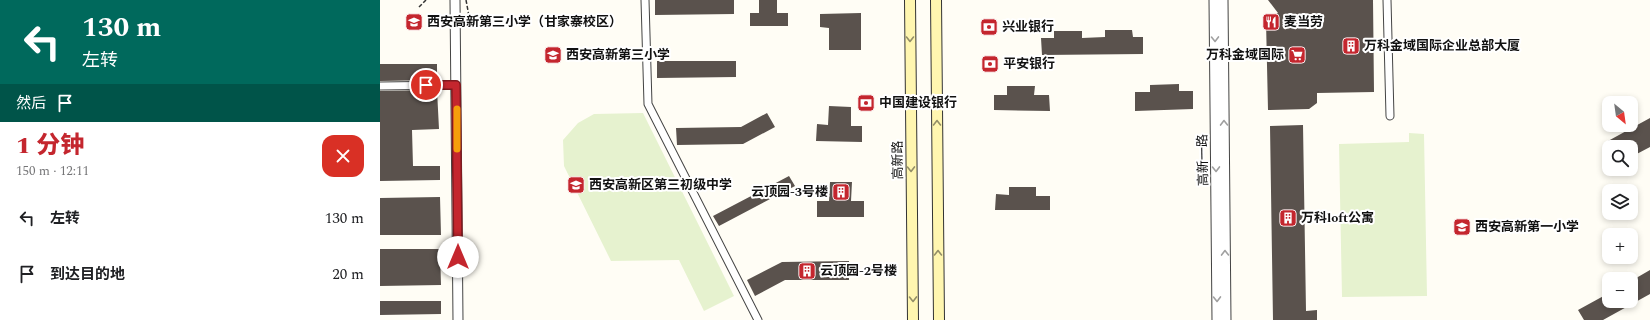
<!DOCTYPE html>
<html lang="zh">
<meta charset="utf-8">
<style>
body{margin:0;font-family:Spectral,"Noto Sans SC",serif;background:#f6f6f6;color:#202124;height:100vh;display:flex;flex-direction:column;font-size:15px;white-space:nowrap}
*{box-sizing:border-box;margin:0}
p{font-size:13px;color:#757577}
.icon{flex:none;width:22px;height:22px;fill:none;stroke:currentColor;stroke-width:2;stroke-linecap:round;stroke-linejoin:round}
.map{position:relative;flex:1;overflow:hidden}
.drawer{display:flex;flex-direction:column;background:#fff;width:380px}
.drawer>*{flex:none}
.banner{background:#00695c;color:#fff;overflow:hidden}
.needle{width:26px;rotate:151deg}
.tools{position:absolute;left:1222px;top:96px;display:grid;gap:8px}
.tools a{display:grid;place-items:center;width:36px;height:36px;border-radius:8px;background:#fff;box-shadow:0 2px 6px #0003;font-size:20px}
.pin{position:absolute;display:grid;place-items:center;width:34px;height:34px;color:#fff;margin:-17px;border:2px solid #fff;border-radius:50%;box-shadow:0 1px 4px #0007}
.me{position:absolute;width:44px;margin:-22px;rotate:0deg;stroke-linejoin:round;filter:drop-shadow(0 0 3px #0008)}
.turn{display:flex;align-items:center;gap:14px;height:84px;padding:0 16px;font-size:18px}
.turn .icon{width:52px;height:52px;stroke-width:2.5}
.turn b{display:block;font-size:28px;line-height:34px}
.then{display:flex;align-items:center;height:38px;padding:0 16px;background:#0003;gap:8px;font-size:15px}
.round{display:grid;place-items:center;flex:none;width:42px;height:42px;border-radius:12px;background:#f6f6f6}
.summary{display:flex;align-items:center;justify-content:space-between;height:68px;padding:0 16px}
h1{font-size:24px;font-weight:800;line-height:30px;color:#c4262e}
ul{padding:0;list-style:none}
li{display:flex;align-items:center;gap:12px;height:56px;padding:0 16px}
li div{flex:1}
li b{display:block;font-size:15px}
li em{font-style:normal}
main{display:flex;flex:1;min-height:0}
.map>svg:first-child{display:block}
</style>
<main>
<section class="drawer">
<div class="banner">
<div class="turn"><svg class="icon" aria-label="left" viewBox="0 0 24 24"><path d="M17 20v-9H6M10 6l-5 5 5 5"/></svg><div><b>130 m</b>左转</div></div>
<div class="then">然后<svg class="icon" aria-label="arrive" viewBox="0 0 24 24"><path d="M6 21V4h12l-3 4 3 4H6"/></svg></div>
</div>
<div class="summary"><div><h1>1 分钟</h1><p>150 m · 12:11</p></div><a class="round" style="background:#d93025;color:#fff"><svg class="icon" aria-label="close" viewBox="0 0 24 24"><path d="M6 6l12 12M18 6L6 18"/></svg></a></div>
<ul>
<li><svg class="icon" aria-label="left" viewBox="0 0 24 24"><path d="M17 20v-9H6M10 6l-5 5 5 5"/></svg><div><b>左转</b></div><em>130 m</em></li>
<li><svg class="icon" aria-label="arrive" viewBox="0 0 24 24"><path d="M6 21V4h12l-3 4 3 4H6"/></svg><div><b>到达目的地</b></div><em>20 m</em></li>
</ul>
</section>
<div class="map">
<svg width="1270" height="320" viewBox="0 0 1270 320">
<rect width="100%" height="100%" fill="#fffdf5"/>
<path fill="#e6f2cf" d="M263,113L354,296L324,311L299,260L231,261L184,166L183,140L198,123L214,114Z
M1029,133L1044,134L1047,296L962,297L959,144L1029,142Z"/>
<path fill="#5a524d" d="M275,0H354V14L275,15Z
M379,0H397V13H408V26H370V13H379Z
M888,0H993L994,92L937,93V103L929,109L888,110L886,21L898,13Z
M481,13V50H449V28L440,27V14Z
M725,30H752L753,37H763V54L662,55L661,38H674V31H702V38L725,37Z
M277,61H356V77L277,78Z
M0,64H57V80L0,81Z
M799,84V91H813V109L755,111V92H770V85Z
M627,86H655L654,95H669L670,111L614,110V95H627Z
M57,90L59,129L32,130L33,166H60V180L0,181V91Z
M449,106L471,107V126H482V142L436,141L437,124L448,125Z
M387,113L395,127L363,144L297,145L296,128L361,127Z
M1270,118V147L1251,157V147H1231L1228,141Z
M923,125L926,311L937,310V320H893L890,126Z
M409,176L415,186L339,226L333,216Z
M450,182H472L471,201H484V217H437V201H449Z
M629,187H656V196H670V210H615L616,194L629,195Z
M60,197L61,235H0V198Z
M0,249H60L61,285L0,286Z
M469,261V280H405L375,296L367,280L402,262Z
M1270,270V294L1223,320H1204L1198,310L1229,293V301H1251V281Z
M0,301H61V314L0,315Z"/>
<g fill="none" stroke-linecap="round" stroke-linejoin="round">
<defs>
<path id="minor" d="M265,0L268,104L378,320
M1007,0L1010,116
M0,86L76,85"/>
<path id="tertiary" d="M75,0L78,320
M834,0L837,320
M843,0L846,320"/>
<path id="secondary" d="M530,0L533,320
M556,0L559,320"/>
</defs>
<use href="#minor" stroke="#444" stroke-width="9"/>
<use href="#tertiary" stroke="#444" stroke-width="11"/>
<use href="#secondary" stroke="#333" stroke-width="12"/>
<path stroke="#333" stroke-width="1.5" stroke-dasharray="4 2" stroke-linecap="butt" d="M86,0L91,27
M39,7L46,0"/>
<use href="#minor" stroke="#fff" stroke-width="7"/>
<use href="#tertiary" stroke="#fff" stroke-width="9"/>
<use href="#secondary" stroke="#fff6b0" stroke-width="10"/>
</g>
<defs><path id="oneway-chevron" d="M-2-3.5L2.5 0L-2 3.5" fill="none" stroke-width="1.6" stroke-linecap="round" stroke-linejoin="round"/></defs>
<g stroke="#948f68">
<use href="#oneway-chevron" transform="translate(530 39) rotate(90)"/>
<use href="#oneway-chevron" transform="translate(557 123) rotate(-90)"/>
<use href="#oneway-chevron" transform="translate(531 169) rotate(89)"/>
<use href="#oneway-chevron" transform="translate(558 253) rotate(-90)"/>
<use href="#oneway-chevron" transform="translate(533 299) rotate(89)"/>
</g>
<g stroke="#a0a0a0">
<use href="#oneway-chevron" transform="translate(835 39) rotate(89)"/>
<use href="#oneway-chevron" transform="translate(844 123) rotate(-91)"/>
<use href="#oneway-chevron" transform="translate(836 169) rotate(89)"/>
<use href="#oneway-chevron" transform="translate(845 253) rotate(-91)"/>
<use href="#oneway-chevron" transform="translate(837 299) rotate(89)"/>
</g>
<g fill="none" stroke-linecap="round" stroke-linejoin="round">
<defs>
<path id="route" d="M46,85H76L78,257"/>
</defs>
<use href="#route" stroke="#7f191e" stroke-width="10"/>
<use href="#route" stroke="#c4262e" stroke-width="7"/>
<path stroke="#f59e0b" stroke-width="7" d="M77,109V149"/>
</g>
<defs>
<symbol id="school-square" viewBox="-11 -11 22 22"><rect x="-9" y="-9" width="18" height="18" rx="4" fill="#c4262e" stroke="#fff"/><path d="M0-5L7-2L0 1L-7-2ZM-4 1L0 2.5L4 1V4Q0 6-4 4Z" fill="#fff"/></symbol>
<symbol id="restaurant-square" viewBox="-11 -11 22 22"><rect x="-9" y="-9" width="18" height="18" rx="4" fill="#c4262e" stroke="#fff"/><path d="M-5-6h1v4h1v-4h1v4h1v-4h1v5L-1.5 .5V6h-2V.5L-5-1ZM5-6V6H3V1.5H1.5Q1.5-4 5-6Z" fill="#fff"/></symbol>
<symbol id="bank-square" viewBox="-11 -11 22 22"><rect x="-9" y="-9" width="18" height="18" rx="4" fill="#c4262e" stroke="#fff"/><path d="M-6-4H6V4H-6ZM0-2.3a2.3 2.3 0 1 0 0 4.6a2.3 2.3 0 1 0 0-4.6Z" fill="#fff"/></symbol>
<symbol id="building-square" viewBox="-11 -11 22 22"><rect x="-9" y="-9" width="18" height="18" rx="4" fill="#c4262e" stroke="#fff"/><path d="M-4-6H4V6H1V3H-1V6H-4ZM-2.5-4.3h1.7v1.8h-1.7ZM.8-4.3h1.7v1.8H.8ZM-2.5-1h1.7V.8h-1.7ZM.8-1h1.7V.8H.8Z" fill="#fff"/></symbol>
<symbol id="supermarket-square" viewBox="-11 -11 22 22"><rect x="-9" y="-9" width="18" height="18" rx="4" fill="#c4262e" stroke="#fff"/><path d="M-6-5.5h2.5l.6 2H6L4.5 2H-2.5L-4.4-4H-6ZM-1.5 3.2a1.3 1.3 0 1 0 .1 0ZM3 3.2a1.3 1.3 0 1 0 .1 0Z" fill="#fff"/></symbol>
</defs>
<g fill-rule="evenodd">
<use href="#school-square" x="24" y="12" width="20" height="20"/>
<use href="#restaurant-square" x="881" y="12" width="20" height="20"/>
<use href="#bank-square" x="599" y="17" width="20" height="20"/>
<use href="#building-square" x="961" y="36" width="20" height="20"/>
<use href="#school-square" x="163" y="45" width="20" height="20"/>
<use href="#supermarket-square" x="907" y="45" width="20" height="20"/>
<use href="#bank-square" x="600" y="54" width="20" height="20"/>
<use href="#bank-square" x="476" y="93" width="20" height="20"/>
<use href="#school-square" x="186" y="175" width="20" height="20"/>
<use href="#building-square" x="451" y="182" width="20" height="20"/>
<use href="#building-square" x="898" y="208" width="20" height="20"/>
<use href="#school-square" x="1072" y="217" width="20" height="20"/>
<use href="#building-square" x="417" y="261" width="20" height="20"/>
</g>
<g text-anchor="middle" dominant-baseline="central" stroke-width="4" stroke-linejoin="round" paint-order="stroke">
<g font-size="13" font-weight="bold" fill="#111" stroke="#fff" text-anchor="start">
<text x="47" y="22">西安高新第三小学（甘家寨校区）</text>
<text x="904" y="22">麦当劳</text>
<text x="622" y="27">兴业银行</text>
<text x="984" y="46">万科金域国际企业总部大厦</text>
<text x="186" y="55">西安高新第三小学</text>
<text x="904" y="55" text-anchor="end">万科金域国际</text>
<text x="623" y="64">平安银行</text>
<text x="499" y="103">中国建设银行</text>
<text x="209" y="185">西安高新区第三初级中学</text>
<text x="448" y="192" text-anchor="end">云顶园-3号楼</text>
<text x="921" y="218">万科loft公寓</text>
<text x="1095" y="227">西安高新第一小学</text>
<text x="440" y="271">云顶园-2号楼</text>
</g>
<g font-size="13" fill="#111" stroke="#fff">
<text transform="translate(518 160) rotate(-91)">高新路</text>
<text transform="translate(823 160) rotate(-91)">高新一路</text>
</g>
</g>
</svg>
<div class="tools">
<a><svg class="needle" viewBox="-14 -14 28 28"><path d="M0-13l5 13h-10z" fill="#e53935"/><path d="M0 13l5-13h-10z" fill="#757577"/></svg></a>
<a><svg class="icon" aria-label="search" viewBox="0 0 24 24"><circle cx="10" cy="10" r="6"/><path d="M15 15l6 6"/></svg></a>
<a><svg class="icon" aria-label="layers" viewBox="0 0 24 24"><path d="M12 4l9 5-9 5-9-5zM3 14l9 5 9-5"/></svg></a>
<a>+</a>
<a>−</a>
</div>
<div class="pin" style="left:46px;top:85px;background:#d93025"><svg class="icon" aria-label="arrive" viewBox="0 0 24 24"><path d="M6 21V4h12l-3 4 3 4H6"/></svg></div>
<svg class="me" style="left:78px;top:257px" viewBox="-20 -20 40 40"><circle r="19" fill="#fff"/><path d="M0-13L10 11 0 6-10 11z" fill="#c4262e"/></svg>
</div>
</main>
